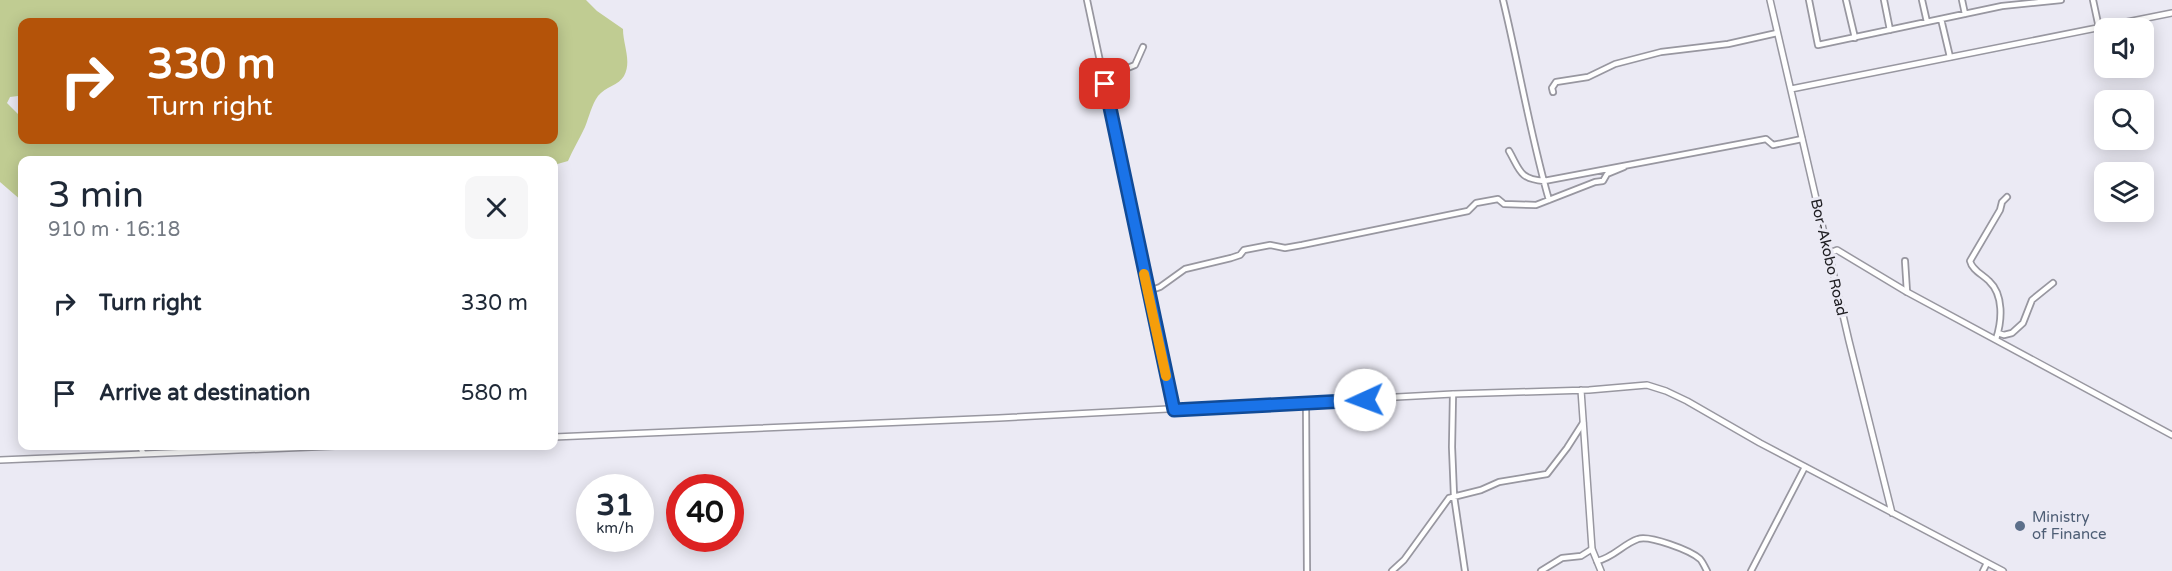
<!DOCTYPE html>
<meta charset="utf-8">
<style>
body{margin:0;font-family:"Varela Round",sans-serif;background:#f6f6f7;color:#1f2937;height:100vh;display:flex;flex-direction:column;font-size:22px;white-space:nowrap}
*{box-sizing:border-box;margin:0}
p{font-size:20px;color:#747a83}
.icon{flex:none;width:33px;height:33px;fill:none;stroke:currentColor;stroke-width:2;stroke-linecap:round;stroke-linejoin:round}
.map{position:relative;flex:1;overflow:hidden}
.side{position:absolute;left:18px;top:156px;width:540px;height:294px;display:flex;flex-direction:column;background:#fff;border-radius:12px;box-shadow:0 3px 15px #0003}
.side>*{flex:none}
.hud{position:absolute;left:18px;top:18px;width:540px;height:126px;border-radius:12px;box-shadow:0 3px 15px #0003;background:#b45309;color:#fff;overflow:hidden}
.tools{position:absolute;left:2094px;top:18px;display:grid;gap:12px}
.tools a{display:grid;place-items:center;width:60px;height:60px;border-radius:12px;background:#fff;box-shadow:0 3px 15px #0003;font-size:30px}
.speed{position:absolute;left:576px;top:474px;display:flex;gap:12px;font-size:30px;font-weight:700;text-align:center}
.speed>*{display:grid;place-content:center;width:78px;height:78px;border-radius:50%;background:#fff;box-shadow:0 3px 15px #0003;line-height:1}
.speed small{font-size:15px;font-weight:400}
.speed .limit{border:9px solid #d22;background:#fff;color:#111}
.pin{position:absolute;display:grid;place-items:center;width:51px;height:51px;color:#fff;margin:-26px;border-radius:12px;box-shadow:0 3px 9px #0006}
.me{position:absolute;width:66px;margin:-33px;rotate:268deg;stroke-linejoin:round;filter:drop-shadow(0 0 4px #0008)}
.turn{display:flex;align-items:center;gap:21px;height:126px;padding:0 30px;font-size:27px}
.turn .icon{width:78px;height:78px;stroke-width:2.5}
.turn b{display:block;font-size:42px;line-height:51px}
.round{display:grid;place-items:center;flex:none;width:63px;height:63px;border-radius:12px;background:#f6f6f7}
.headline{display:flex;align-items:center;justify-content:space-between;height:102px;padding:0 30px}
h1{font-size:36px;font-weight:600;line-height:45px}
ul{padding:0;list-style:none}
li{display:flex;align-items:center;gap:18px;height:90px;padding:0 30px}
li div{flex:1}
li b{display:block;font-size:22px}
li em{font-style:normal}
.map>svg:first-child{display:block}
</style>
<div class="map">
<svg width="2172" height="571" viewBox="0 0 2172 571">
<rect width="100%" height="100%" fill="#ebeaf4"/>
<path fill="#c0cc92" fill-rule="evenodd" d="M0,0H586L597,11L623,29C623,45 632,61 624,76C619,85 605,87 598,96C592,104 589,117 585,127C580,138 573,149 568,161L554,165V160H22V201L0,182ZM22,22H554V140H22V115L18,114L7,103L10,97L18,96L22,98Z"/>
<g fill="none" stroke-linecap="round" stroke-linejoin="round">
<defs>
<path id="minor" d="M1087,0L1174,410
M1503,0C1519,66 1530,134 1549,200
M1809,0L1818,45L2002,6L2061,0
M1846,0L1855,38
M1884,0L1890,30
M1922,0L1927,22
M1962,0L1965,14
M2093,0L2099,28
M1941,19L1950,57
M1105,84L1125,69L1135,65L1143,47
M1553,92L1552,88L1556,82L1588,77L1615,64L1661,52L1728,44L1777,33
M1509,151C1520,170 1519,179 1544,181L1766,139L1773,145L1802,139
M1905,261L1907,292
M1149,291L1160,287L1185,269L1231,258L1240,255L1244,250L1270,245L1285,248L1302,245L1468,211L1476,203L1498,199L1504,204L1536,205L1595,182L1603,181L1607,174L1624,167
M1998,333L2004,335L2012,333L2023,323L2032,300L2053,283
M1996,339C2002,321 2004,295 1989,281C1982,274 1972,270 1970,261L2000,210L2002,202L2007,197
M1453,394L1452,447L1454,496L1465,571
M1306,402L1307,571
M140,446L143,453
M1597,561C1613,558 1623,544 1638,539C1649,535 1690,550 1700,559C1702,561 1705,567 1707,571
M1392,571L1404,560L1449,498L1481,490L1499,482L1547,474L1567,448L1583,423
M1541,571L1562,558L1581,556L1592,549
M1751,571L1805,467
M1983,571L1987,563"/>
<path id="tertiary" d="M1770,0L1849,341L1892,513
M1791,89L2172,13
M1829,253L1837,250L1907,292L2172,435
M1581,390L1592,549L1601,571
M554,437L999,418L1453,394L1589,390L1647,385L1666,391L1687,401L1760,443L2003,571
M0,460L335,446"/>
</defs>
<use href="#minor" stroke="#9897a0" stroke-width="8"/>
<use href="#tertiary" stroke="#9897a0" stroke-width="8"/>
<use href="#minor" stroke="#fff" stroke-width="4.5"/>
<use href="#tertiary" stroke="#fff" stroke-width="5"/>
</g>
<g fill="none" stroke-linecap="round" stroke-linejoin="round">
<defs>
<path id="route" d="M1105,84L1174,410L1365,400"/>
</defs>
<use href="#route" stroke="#114b97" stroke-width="15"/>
<use href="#route" stroke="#1a73e8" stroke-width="10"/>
<path stroke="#f59e0b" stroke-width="10" d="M1144,274L1166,376"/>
</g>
<circle fill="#5c6f8a" stroke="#ebeaf4" stroke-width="2" cx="2020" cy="526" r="6"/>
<g text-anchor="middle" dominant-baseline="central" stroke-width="6" stroke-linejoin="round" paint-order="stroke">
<g font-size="15" fill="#212024" stroke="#ebeaf4">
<text transform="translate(1829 257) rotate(77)">Bor-Akobo Road</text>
</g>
<g font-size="15" fill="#4e5e75" stroke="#ebeaf4" text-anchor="start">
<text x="2032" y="517">Ministry<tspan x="2032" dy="17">of Finance</tspan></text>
</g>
</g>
</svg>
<div class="tools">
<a><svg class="icon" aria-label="sound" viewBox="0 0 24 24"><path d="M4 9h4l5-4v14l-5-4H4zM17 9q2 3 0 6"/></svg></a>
<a><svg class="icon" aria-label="search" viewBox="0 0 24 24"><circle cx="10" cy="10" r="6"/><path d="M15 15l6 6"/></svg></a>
<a><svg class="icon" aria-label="layers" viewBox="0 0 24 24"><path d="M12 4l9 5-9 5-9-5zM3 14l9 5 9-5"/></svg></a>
</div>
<div class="speed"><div>31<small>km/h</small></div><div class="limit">40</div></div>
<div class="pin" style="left:1105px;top:84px;background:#d93025"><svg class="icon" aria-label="arrive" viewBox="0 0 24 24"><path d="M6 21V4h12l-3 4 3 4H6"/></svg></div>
<svg class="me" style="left:1365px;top:400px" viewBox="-20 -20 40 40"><circle r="19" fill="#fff"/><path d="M0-13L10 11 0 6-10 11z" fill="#1a73e8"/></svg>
<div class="hud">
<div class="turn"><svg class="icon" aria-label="right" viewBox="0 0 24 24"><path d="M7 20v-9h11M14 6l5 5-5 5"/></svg><div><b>330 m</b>Turn right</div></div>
</div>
<section class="side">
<div class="headline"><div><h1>3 min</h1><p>910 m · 16:18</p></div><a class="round"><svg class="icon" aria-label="close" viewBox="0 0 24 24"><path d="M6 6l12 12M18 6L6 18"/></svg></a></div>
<ul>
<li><svg class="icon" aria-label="right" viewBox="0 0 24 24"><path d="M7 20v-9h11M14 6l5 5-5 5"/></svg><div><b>Turn right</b></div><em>330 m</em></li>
<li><svg class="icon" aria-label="arrive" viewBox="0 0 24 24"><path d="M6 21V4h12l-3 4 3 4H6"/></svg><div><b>Arrive at destination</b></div><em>580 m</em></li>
</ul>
</section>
</div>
